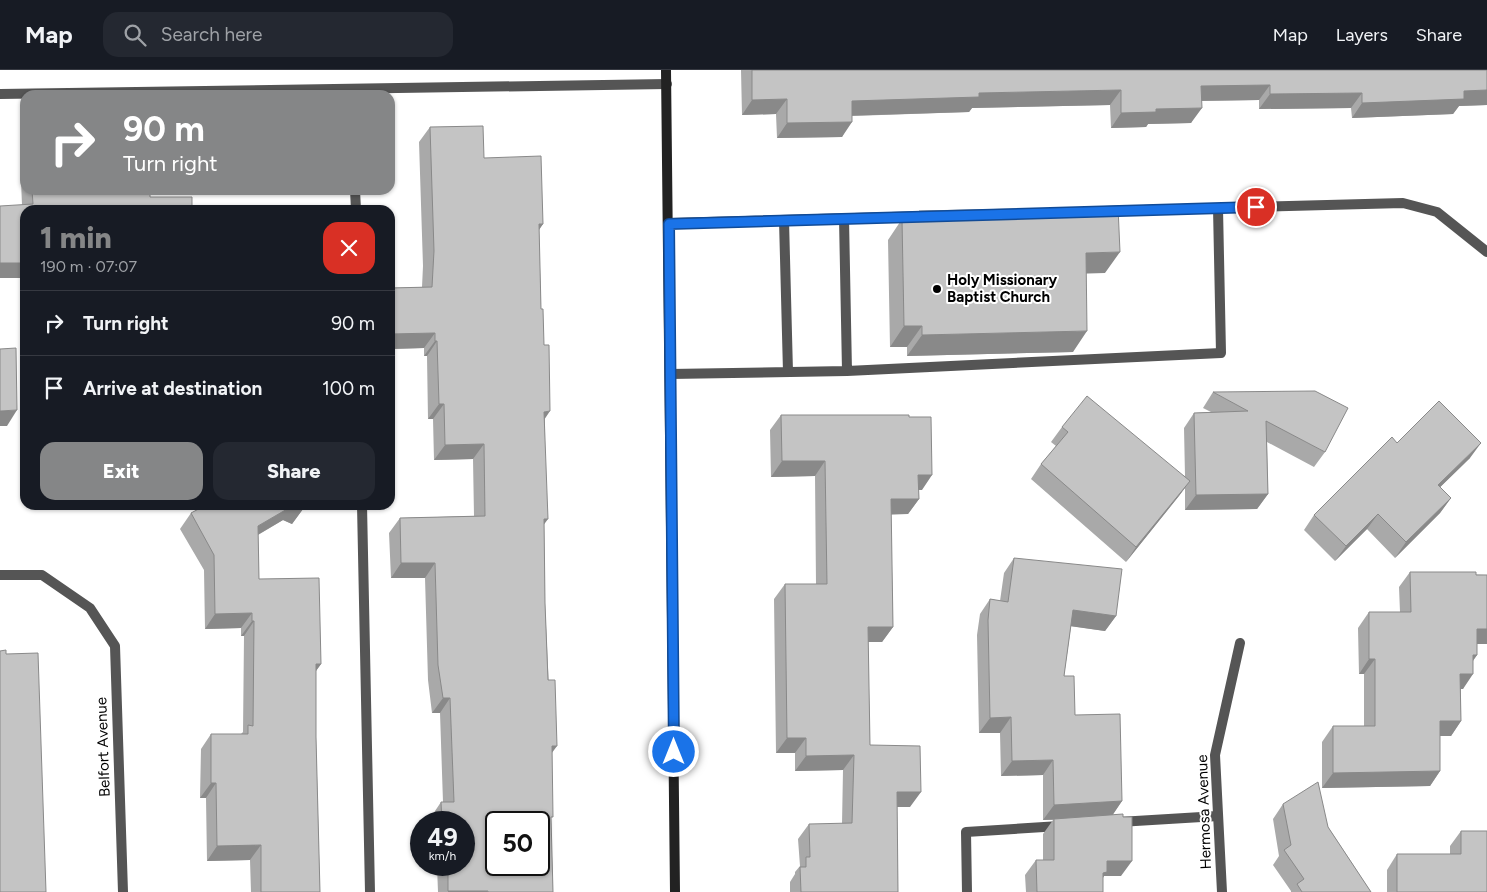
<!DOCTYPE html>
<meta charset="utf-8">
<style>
body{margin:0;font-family:Figtree,sans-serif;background:#242831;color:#f1f3f6;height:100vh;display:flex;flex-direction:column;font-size:19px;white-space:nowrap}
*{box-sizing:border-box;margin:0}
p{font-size:16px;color:#9ea1a6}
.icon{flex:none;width:28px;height:28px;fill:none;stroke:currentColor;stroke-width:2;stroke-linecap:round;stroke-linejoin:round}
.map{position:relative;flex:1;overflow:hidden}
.drawer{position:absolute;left:20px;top:135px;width:375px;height:305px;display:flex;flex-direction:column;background:#171b24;border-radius:15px;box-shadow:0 1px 4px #0004}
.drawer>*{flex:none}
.top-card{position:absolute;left:20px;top:20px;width:375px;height:105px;border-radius:15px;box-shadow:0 1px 4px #0004;background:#858687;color:#fff;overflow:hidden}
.speed{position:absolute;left:410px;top:741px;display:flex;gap:10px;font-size:25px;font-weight:700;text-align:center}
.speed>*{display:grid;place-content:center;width:65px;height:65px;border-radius:50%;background:#171b24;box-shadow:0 1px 4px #0004;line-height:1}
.speed small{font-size:12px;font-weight:400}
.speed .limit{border:2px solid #111;border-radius:8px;background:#fff;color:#111}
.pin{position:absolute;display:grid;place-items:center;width:42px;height:42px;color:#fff;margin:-21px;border:2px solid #fff;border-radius:50%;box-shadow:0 1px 5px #0007}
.me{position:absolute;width:55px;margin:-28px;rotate:0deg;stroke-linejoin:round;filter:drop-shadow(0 0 4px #0008)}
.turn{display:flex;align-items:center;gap:18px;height:105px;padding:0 20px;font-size:22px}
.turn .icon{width:65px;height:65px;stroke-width:2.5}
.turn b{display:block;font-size:35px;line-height:42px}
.round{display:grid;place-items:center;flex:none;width:52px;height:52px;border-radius:15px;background:#242831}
.head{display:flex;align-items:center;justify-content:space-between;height:85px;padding:0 20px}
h1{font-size:30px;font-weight:800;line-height:38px;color:#858687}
.action{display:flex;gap:10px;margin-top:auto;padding:10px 20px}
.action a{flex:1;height:58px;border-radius:15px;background:#858687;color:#fff;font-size:20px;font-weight:800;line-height:58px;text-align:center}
.action a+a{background:#242831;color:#f1f3f6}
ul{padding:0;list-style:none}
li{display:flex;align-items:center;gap:15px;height:65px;padding:0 20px;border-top:1px solid #363941}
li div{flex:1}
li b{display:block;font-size:19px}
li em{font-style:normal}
header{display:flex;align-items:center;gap:30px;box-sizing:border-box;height:70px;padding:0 25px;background:#171b24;border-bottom:1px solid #363941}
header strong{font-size:24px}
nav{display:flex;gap:28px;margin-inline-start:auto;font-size:18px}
.search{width:350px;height:45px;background:#242831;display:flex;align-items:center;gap:12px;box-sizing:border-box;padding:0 18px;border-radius:15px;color:#9ea1a6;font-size:19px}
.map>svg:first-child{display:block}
</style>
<header>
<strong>Map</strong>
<div class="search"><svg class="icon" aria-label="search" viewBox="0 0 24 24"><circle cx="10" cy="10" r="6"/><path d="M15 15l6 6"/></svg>Search here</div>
<nav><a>Map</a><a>Layers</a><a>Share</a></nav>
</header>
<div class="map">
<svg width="1487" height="822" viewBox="0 0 1487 822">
<rect width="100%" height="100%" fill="#fff"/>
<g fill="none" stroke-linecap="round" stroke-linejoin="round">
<path stroke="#555" stroke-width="10" d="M355,120L356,140
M1218,138L1403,133L1437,142L1487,182
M844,148L847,301
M784,150L788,302
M669,153L928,146
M670,304L847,301L1221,283L1218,138L1105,141
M362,435L370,822
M1119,752L1218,746
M967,822L966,762L1060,756"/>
<path stroke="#555" stroke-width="10" d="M0,24L667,14
M0,505H42L90,538L115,576L123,822
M1222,822L1215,685L1240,573"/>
<path stroke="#222" stroke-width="10" d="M666,0L675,822"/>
</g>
<path fill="#a9a9a9" d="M741,0H1487V35L1459,36L1453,44L1352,48L1351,38L1259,39V30L1201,31L1191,53L1148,54L1146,57L1111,58L1110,35L972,38L969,42L852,46L842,67L777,68L776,44L742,45Z
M430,57L484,88L543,154L539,159L541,239L545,350L544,454L545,533L552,684L551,750L553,822H438L437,796H432V795H464V752H431V747L441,732H443L440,643H432L428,610L425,508H391L389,463L400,448L474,446L473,389L434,390L433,349H428L427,286H424V278L390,279V218L422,217L423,196L419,72Z
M25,106V120H140L0,208L22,135L21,111Z
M919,141L1105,203H1086L1073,282L907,286V277H890L888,170L902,149H914Z
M1213,322L1325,382L1314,397L1267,372L1268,424L1257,439L1185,440V418L1126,492L1031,409L1041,394L1056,376L1051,372L1062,357L1185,406L1184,358L1194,343L1211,342L1203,338Z
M781,345L922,420H918L919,429L908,444H891L893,557L882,572H868L870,675L910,737H897L898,822H790V812L795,804V802L800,796L798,769L809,754H842L843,700L795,701V683H776L774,529L785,514H816L815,406L771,407L770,360Z
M1397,373L1470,388L1440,417L1451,428L1440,443L1395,488L1367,459L1335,491L1304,460L1314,445Z
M303,439L292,454L283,450L258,465L259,509L321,594L316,601V667L320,822H251L250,790L207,791L206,728H200L201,679L211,664H241L243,662L244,566H241V558L205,559L204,500L180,459L191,443Z
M1014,488L1116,546L1105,561L1071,556L1064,606L1075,645L1122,731L1112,745L1121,806H1104L1103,808V822H1026L1025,805L1036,790H1043V764L1053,750H1043V705L1001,706L1000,663H979L977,565L980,544L990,529L1000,531L1004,503Z
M1410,502L1487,505V574H1477V585L1473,591L1463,619H1461V651L1451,666H1440V701L1430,716L1322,718V672L1333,656H1364V604H1359L1358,558L1369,542H1400L1399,517Z
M1283,734L1328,757L1371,822H1291V821L1273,795L1279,786L1273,749Z
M1461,761L1487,822H1387V800L1397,784H1450V776Z"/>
<path fill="#898989" d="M1270,15L1259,30L1190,31L1201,16Z
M1121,20L1110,35L972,38L969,42L841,46L852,31L979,23Z
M1487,20V35L1459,36L1453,44L1352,48L1362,33L1464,21Z
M1362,23L1351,38L1259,39L1270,24Z
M787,29L776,44L742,45L752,30Z
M1202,38L1191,53L1148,54L1146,57L1111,58L1121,43L1156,39Z
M852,52L842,67L777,68L787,53Z
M539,154H543L533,169Z
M1120,182L1105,203L1071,204L1086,183Z
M0,193H25V208H0Z
M904,256H922L907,277H890Z
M1087,261L1073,282L907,286L922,265Z
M435,263L424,278L390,279V264Z
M435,271H437L427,286H424Z
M439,334H444L433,349H428Z
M17,340L7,356H0V341Z
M550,341L540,356L544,342Z
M1481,373L1470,388L1427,430L1438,415Z
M484,374L473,389L434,390L445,375Z
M782,391H825L815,406L771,407Z
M918,405H932L922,420H908Z
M1190,411L1179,426L1126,492L1136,477Z
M1268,424L1257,439L1185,440L1196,425Z
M1451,428L1440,443L1395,488L1406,472Z
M891,429H919L908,444L880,445Z
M294,435L303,439L292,454L283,450L247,471L258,456Z
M1378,444L1367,459L1335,491L1346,476Z
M544,449H548L537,464Z
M401,493H435L425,508H391Z
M1073,540L1116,546L1105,561L1062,555Z
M252,543L241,558L205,559L215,544Z
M252,551H254L244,566H241Z
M868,557H893L882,572H857Z
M1477,559H1487V574H1466Z
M1473,585H1477L1466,600Z
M1369,589H1375L1364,604H1359Z
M316,594H321L310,609Z
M1460,604H1473L1463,619H1450Z
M443,628H450L440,643H432Z
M1011,647L1000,663H979L990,648Z
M1440,651H1461L1451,666H1430Z
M787,668H806L795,683H776Z
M552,676H557L546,691Z
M854,685L843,700L795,701L806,686Z
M1053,690L1043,705L1001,706L1012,691Z
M1440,701L1430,716L1322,718L1333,703Z
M211,713H216L206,728H200Z
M897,722H921L910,737H886Z
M1122,731L1112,746L1043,750L1054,735Z
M261,775L250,790L207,791L217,776Z
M1107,791H1132L1121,806H1104L1096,818Z
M448,821H488L487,822H448Z"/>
<path fill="#c4c4c4" stroke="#898989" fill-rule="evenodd" d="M752,0H1487V20L1464,21V29L1362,33V23L1270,24V15L1201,16L1202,38L1156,39V42L1121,43V20L979,23V27L852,31V52L787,53V29L752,30Z
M483,56L484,88L541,86L543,154H539L541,239H543L544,275H549L550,341L544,342L548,449H544L545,533L548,610H555L557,676H552L553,747H551L553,822H488V821H448V795H464V752H442L441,732H454L450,628H443L438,595L435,493H401L400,448L485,446L484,374L445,375L444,334H439L437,271H435V263L390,264V218L432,217L434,181L430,57ZM496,752H539V795H496Z
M32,120H140V121H150V127H192V140H25V193H0V136L33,134Z
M1118,137L1120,182L1086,183L1087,261L922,265V256H904L902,149H919V141Z
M16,278L17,340L0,341V279Z
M1315,321L1348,338L1325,382L1266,351L1268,424L1196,425L1194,343L1248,341L1213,322Z
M1087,326L1190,411L1136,477L1041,394L1068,362L1062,357Z
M1439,331L1481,373L1438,415L1451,428L1406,472L1378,444L1346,476L1314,445L1392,367L1397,373Z
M781,345H909V347H931L932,405H918L919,429H891L893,557H868L870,675L920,676L921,722H897L898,822H801L800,797H806V787H810L809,754L852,753L854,685L806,686V668H787L785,514H827L825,391H782Z
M206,435H301L303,439L294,435L258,456L259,509L319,508L321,594H316V667L320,822H261V775L217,776L216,713H211V664H248V655L253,656L254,551H252V543L215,544L214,485L191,443Z
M1014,488L1122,499L1116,546L1073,540L1064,606H1074L1075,645L1120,644L1122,731L1054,735L1053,690L1012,691L1011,647L990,648L988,550L990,529L1008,532Z
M1410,502H1476V505H1487V559H1477V585H1473V604H1460L1461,651H1440V701L1333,703V656H1375V589H1369V542H1411Z
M6,580V584L38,583L46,822H0V581Z
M1318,712L1328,757L1371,822H1302L1297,814L1304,809L1284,780L1291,775L1283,734Z
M1123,744V747H1132V791H1107V802L1103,803V822H1037L1036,790H1054V749Z
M1461,761H1487V822H1397V784H1461Z"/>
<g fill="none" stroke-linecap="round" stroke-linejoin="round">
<defs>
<path id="route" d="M674,682L669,154L1256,137"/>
</defs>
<use href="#route" stroke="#114b97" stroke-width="12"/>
<use href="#route" stroke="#1a73e8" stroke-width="9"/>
</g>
<circle fill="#000" stroke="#fff" stroke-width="2" cx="937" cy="219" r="5"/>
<g text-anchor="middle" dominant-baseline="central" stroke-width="4" stroke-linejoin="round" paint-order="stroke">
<g font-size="15" font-weight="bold" fill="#000" stroke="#fff" text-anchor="start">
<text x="947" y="210">Holy Missionary<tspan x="947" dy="17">Baptist Church</tspan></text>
</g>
<g font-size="15" fill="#000" stroke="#fff">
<text transform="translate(103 677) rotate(-92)">Belfort Avenue</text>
<text transform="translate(1204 742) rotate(-92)">Hermosa Avenue</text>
</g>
</g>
</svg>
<div class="speed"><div>49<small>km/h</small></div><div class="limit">50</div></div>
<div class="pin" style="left:1256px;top:137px;background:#d93025"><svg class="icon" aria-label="arrive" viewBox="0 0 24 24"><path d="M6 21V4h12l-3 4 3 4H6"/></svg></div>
<svg class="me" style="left:674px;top:682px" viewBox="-20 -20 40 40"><circle r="17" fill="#1a73e8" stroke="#fff" stroke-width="3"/><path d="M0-11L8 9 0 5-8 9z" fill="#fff"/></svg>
<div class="top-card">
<div class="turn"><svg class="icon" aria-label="right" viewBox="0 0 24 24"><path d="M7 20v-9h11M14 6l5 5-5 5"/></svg><div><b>90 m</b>Turn right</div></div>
</div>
<section class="drawer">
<div class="head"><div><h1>1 min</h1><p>190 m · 07:07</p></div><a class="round" style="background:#d93025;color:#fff"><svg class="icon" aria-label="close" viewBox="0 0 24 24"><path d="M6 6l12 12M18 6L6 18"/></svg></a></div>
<ul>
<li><svg class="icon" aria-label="right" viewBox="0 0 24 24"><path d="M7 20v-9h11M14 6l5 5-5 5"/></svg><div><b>Turn right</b></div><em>90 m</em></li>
<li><svg class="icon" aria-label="arrive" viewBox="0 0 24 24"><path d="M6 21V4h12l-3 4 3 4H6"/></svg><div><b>Arrive at destination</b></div><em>100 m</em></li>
</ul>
<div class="action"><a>Exit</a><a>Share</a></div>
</section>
</div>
